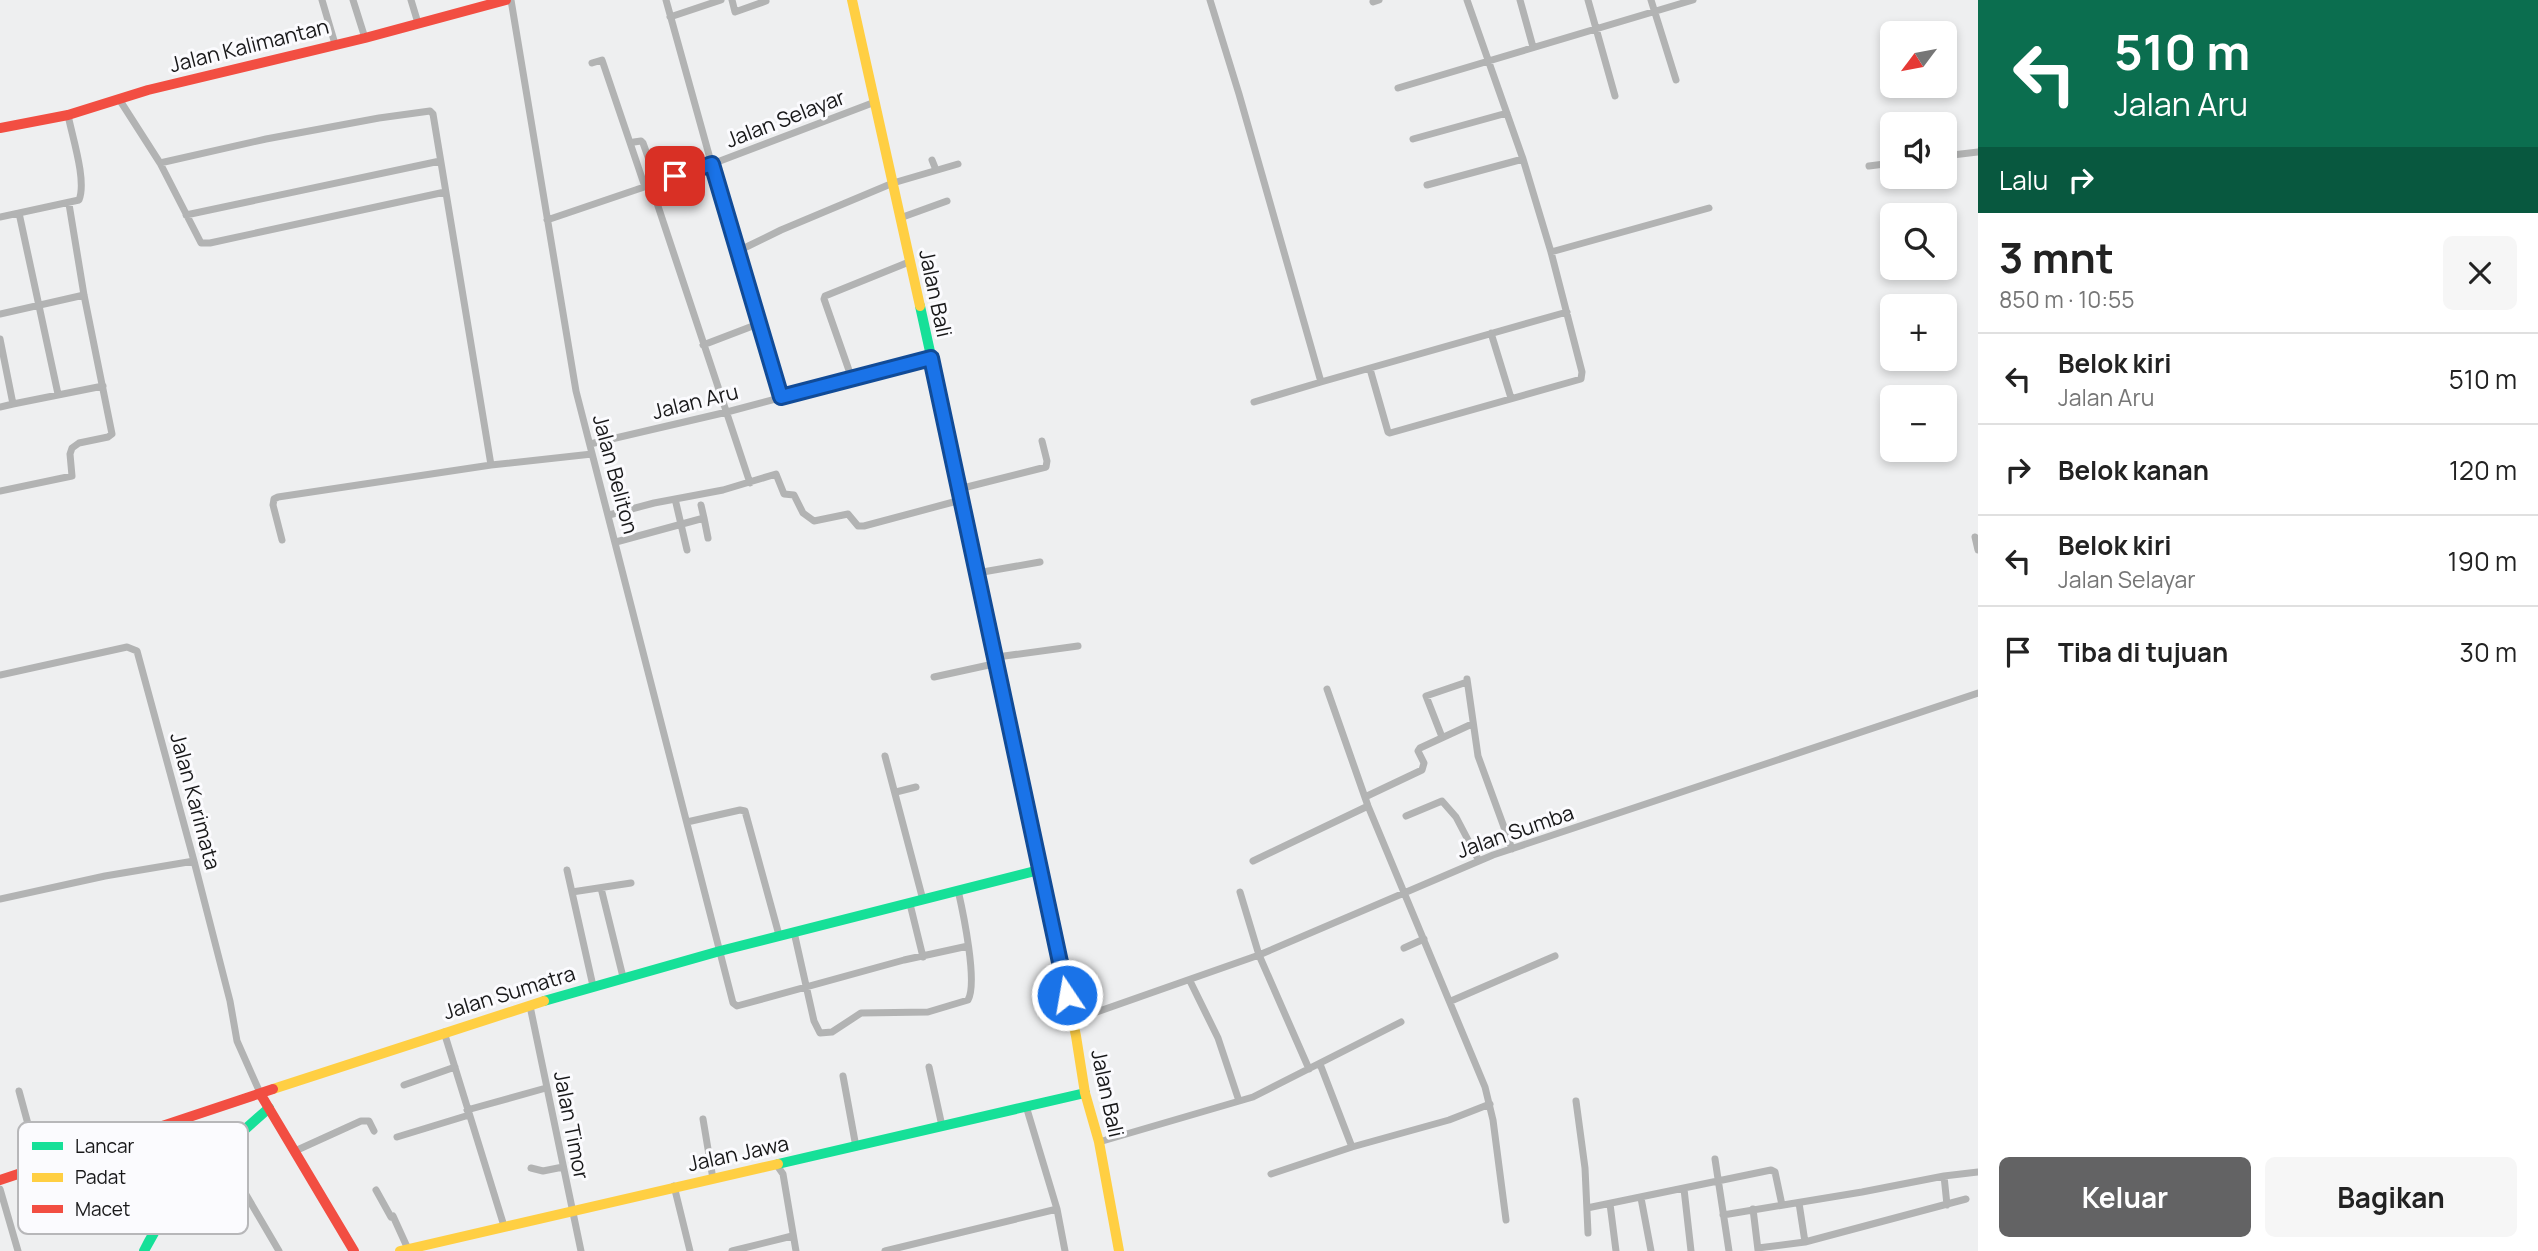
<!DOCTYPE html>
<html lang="id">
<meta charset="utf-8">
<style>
body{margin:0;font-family:Manrope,sans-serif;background:#f6f6f6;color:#222;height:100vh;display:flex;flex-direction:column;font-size:26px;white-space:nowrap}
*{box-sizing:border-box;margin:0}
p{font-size:23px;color:#767676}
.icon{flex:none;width:38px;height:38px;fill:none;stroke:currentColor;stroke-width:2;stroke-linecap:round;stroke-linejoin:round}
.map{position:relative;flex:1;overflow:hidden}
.panel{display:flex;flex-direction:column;background:#fff;width:560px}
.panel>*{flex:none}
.banner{background:#0b6e4f;color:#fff;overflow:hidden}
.needle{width:46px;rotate:238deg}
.tools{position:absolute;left:1880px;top:21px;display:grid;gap:14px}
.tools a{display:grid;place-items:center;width:77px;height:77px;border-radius:10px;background:#fff;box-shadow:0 4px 10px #0003;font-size:35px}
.pin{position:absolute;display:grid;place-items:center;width:60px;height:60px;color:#fff;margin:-30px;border-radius:14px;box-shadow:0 4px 10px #0006}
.me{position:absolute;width:77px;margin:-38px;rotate:348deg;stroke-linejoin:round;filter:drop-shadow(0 0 5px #0008)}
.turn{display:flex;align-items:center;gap:24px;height:147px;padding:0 21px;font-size:32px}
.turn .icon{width:91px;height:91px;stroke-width:2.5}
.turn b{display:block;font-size:49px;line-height:60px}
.then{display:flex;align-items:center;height:66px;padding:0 21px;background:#0003;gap:14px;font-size:26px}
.round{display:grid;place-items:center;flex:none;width:74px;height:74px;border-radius:10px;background:#f6f6f6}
.head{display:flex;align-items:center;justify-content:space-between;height:119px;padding:0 21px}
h1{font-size:42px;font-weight:700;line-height:52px}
.primary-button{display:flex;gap:14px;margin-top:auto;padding:14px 21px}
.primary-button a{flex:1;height:80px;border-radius:10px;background:#636364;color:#fff;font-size:28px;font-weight:700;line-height:80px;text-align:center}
.primary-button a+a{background:#f6f6f6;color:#222}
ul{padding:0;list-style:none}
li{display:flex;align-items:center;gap:21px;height:91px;padding:0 21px;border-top:2px solid #e0e0e0}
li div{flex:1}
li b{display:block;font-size:26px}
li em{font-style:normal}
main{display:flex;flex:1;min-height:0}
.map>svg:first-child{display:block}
</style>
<main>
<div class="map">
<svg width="1978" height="1251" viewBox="0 0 1978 1251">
<rect width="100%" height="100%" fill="#eeeff0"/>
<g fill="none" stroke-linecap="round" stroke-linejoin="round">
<path stroke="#b2b3b3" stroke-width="7" d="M322,0L335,44
M353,0L365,38
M411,0L418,23
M511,0L576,391L733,1003L737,1006L904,960L968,946
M666,0L736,252L781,397
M732,0L735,12L766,1
M1210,0L1239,94L1321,382L1567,312
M1467,0L1523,159L1551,252L1709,208
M1520,0L1533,47
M1588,0L1615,96
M1651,0L1676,80
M1373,2L1379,0
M670,17L721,0
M592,63L602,60L645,187
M1398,88L1693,0
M119,99L160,163L201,243H210L445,192
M1413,139L1507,113
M634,142L641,141L643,143L657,182
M1944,156L1978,152
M932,160L936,170
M160,163L266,139L379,118L430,111L433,114L491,465L592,454
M1869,166L1892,163
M651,185L750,483
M1427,185L1523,159
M19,213L58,394
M186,215L440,161
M0,217L79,200C87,181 72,136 68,115
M900,218L947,201
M547,220L712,164L875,102
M736,252L781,230L893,183L958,164
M0,314L84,295
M1491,333L1511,398
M0,339L13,404L103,386
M703,345L758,324
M1370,369L1388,432L1390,433L1581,379L1582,372L1551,252
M852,379L824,299L825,296L909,262
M1254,402L1321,382
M0,407L13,404
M590,444L727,412L931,358
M959,489L1046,467L1047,461L1042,441
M0,491L72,476L70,454L72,448L79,443L108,437L112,434L84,295L69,204
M676,503L687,550
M701,505L704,518
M609,515L654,503L723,490L776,474L784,494L794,495L803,513L814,521L848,514L858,526H864L961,500
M1975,537L1978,550
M282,540L273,505L274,499L278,497L491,465
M616,542L704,518L708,538
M977,573L1040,562
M997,657L1078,646
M0,675L127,647L137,651L194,861L230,1001L237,1041L261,1095
M934,677L998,663
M1467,679L1478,756L1512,849
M1327,689L1368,806L1485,1087L1493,1120L1506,1220
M1442,737L1426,696L1467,682
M885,756L923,900
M896,792L916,787
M1365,797L1422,770L1424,763L1418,751L1420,748L1472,724
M1406,816L1442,801L1456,817L1479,861
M687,822L740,810L745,811L779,935
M1253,861L1368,806
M567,870L593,986
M601,888L623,977
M572,892L631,883
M1240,892L1259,955L1309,1069
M0,899L105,876L194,861
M910,904L923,957
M794,932L814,1021L820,1033L832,1032L861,1013L928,1012L968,1000C978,983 963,912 958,890
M1404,948L1424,939
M1190,981L1218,1038L1239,1101
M1451,1001L1555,956
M530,1006L581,1251
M1071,1021L1259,955L1493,855L1978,693
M444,1032L504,1226
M1320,1064L1352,1147
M929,1067L942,1126
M843,1076L856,1147
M404,1085L455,1067
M19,1091L40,1168
M1576,1101L1585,1168L1588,1233
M1026,1106L1057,1209L1065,1251
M467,1110L546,1088
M703,1119L713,1179
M397,1137L469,1115
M1099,1142L1253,1097L1401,1022
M295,1151L361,1121H369L374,1131
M221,1152L279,1251
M1715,1159L1729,1251
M776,1164L783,1174L796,1251
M531,1168L543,1171L563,1167
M1271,1174L1352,1147L1449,1120L1490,1104
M1944,1176L1947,1205
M674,1186L690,1251
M0,1189L18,1251
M1684,1189L1691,1251
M376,1190L391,1217L393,1216L408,1249
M1641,1198L1651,1251
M1799,1203L1805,1242
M1610,1204L1616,1251
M1587,1208L1771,1170L1775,1172L1782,1205
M1753,1209L1758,1250
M1723,1215L1862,1192L1944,1176L1978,1172
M1758,1248L1805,1242L1966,1199
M732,1251L792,1236
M885,1251L1057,1209"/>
<path stroke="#16e098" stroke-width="10" d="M920,306L997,657L1042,876
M544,1001L720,951L1039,870
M778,1164L1085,1093
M144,1251C173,1192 220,1151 269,1108"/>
<path stroke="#ffcf43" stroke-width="10" d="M852,0L920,306
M1042,876L1076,1036L1085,1093L1099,1142L1119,1251
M273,1089L544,1001
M400,1251L778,1164"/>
<path stroke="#f24e42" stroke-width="10" d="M0,128L68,115L148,90L365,38L506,0
M261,1095L354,1251
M0,1180L273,1089"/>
</g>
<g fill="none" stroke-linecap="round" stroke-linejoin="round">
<defs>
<path id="route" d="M675,176L712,164L781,397L931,358C977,570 1021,783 1067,995"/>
</defs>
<use href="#route" stroke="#114b97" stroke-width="18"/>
<use href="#route" stroke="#1a73e8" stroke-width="12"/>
</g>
<g text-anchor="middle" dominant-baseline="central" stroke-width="6" stroke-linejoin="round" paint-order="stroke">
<g font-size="21" fill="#181819" stroke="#fbfbfe">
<text transform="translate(249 45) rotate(-14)">Jalan Kalimantan</text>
<text transform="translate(785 118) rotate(-21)">Jalan Selayar</text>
<text transform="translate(936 293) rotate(78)">Jalan Bali</text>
<text transform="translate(695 401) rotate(-14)">Jalan Aru</text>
<text transform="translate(616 474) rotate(75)">Jalan Beliton</text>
<text transform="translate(196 801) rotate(75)">Jalan Karimata</text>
<text transform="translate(1515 831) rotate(-19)">Jalan Sumba</text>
<text transform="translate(509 992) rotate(-17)">Jalan Sumatra</text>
<text transform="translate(1108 1093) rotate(78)">Jalan Bali</text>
<text transform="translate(572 1125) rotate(79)">Jalan Timor</text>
<text transform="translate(738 1153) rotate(-12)">Jalan Jawa</text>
</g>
</g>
<rect x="18" y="1122" width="230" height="112" rx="10" fill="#fbfbfe" stroke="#b7b7b9" stroke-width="2"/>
<rect x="32" y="1142" width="31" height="8" fill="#16e098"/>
<rect x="32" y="1173" width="31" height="9" fill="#ffcf43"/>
<rect x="32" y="1205" width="31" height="8" fill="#f24e42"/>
<g font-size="19" fill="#181819">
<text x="75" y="1153">Lancar</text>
<text x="75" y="1184">Padat</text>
<text x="75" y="1216">Macet</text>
</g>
</svg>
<div class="tools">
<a><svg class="needle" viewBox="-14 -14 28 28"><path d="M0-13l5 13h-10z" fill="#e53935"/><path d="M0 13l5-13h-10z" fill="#767676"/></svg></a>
<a><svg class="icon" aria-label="sound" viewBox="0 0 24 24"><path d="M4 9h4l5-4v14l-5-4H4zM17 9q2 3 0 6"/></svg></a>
<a><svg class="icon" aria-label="search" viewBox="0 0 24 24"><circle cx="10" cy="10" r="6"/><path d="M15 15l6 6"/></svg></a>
<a>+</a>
<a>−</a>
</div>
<div class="pin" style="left:675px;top:176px;background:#d93025"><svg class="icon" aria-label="arrive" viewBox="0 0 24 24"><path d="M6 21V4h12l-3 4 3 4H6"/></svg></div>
<svg class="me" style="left:1067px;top:995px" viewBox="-20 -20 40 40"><circle r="17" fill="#1a73e8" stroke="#fff" stroke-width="3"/><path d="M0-11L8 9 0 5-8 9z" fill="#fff"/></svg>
</div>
<section class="panel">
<div class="banner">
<div class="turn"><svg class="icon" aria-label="left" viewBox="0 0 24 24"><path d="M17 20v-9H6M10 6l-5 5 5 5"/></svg><div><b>510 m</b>Jalan Aru</div></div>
<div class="then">Lalu<svg class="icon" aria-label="right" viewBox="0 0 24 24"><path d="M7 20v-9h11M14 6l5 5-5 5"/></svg></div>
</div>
<div class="head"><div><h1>3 mnt</h1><p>850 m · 10:55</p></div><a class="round"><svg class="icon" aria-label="close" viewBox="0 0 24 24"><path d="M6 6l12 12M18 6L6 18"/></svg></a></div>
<ul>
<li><svg class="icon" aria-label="left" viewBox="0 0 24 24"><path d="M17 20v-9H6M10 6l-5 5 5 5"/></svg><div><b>Belok kiri</b><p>Jalan Aru</p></div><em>510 m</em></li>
<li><svg class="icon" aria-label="right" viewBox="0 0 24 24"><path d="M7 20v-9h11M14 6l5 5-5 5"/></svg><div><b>Belok kanan</b></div><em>120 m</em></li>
<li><svg class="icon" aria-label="left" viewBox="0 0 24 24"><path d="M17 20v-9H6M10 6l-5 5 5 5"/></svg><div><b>Belok kiri</b><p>Jalan Selayar</p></div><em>190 m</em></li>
<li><svg class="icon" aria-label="arrive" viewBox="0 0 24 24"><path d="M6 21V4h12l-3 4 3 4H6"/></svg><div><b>Tiba di tujuan</b></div><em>30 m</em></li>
</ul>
<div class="primary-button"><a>Keluar</a><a>Bagikan</a></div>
</section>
</main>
